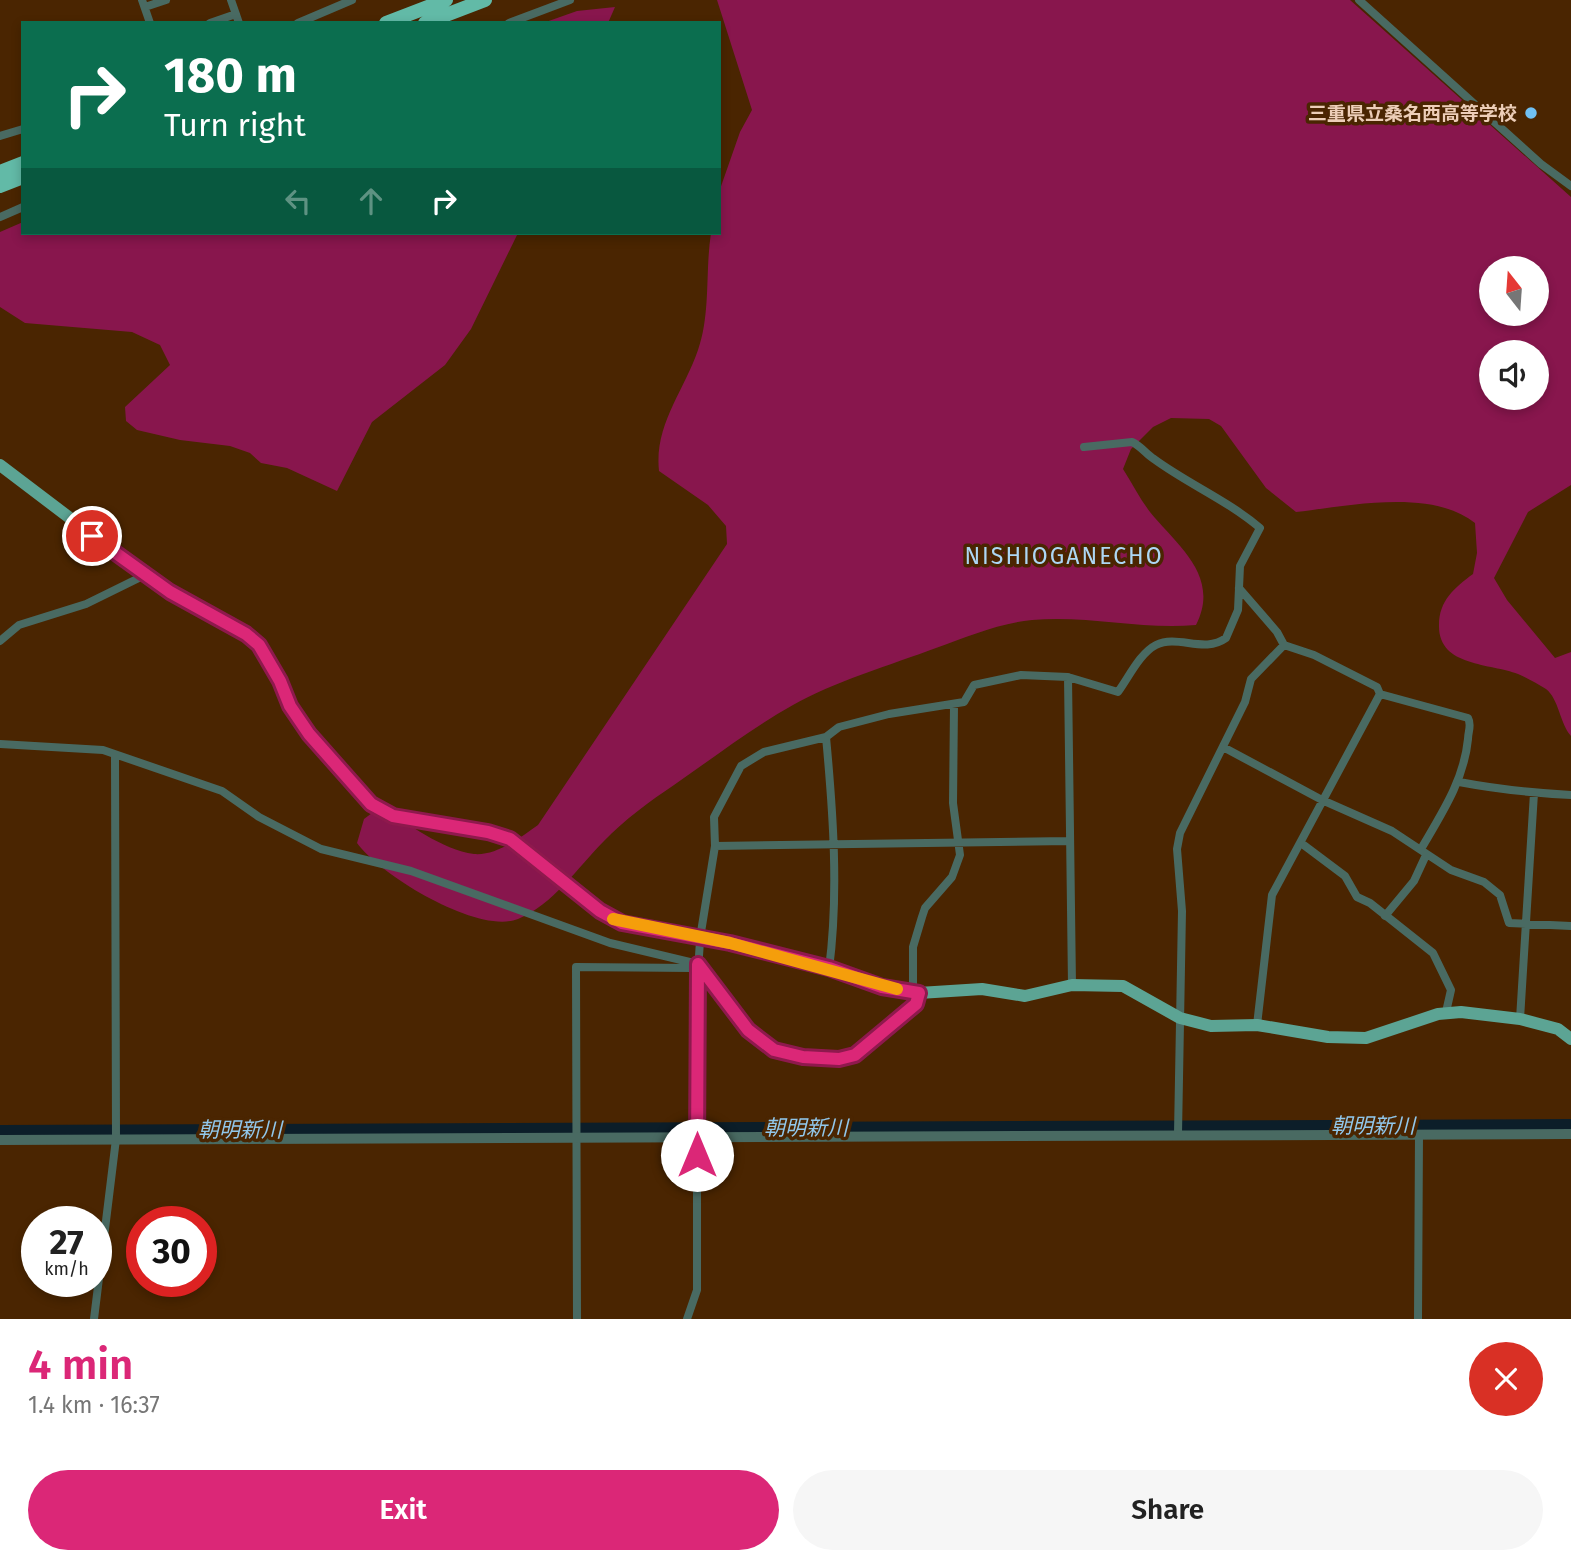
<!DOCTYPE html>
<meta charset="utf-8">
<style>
body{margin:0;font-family:"Fira Sans","Noto Sans JP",sans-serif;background:#f6f6f6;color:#222;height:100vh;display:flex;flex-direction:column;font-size:26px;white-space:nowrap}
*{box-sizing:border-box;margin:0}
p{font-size:23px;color:#767676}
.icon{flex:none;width:38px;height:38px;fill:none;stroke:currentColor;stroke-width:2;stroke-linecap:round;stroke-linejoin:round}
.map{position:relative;height:1319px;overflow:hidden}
.panel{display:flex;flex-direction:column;background:#fff;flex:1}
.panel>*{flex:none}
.guide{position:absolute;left:21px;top:21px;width:700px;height:214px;border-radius:0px;box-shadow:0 4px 10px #0003;background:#0b6e4f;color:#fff;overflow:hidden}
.needle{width:46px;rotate:343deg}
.tools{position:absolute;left:1479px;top:256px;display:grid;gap:14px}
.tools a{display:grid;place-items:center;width:70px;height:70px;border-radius:50%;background:#fff;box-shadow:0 4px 10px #0003;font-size:35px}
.speed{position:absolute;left:21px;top:1206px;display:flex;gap:14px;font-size:35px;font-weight:700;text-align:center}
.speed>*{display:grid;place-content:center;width:91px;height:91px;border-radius:50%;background:#fff;box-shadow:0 4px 10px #0003;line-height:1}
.speed small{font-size:18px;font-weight:400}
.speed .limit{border:10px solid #d22;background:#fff;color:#111}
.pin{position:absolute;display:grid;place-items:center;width:60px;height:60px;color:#fff;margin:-30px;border:4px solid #fff;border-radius:50%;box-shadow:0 2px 7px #0007}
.me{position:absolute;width:77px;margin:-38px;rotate:0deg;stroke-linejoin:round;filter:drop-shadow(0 0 5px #0008)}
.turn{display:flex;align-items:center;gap:24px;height:147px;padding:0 28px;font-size:32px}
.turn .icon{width:91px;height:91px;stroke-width:2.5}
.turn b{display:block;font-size:49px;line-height:60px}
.lanes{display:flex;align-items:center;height:66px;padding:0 28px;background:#0003;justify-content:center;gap:35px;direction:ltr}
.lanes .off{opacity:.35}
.round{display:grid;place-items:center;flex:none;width:74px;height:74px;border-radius:37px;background:#f6f6f6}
.head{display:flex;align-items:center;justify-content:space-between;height:119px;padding:0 28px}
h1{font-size:42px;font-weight:600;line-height:52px;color:#db2777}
.action{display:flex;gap:14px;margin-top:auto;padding:14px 28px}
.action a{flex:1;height:80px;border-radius:42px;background:#db2777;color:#fff;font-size:28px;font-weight:600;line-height:80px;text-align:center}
.action a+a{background:#f6f6f6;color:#222}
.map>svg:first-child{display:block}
</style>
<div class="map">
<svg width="1571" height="1319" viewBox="0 0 1571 1319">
<rect width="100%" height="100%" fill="#4a2501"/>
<path fill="#88164d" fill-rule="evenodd" d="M717,0H1350L1571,197V485L1528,512L1494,578L1507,600L1555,658L1571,652V736C1560,724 1559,699 1546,689C1538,684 1527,678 1518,674C1491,663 1438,667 1439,625C1439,601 1454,588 1473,574L1477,553L1475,523C1431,488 1349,506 1296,512L1266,488L1221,426L1209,419L1171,418L1153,427L1131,449L1123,469C1132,483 1140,499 1150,512C1177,545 1221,576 1196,625C1141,630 1088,615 1032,620C1000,623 966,637 936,648C893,664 831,683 793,705C752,728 713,758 674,785C650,801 624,820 604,841C578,867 553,905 518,919C478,935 380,875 357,843L364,819L380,807C408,823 442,850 474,854C497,856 521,837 538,825L727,544L726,526L708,505L659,471C654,425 684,391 698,350C711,313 705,271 711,233H719V192L740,132L752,110ZM1491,268H1536V313H1491ZM1491,352H1536V397H1491Z
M615,7L608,23H543L577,11Z
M23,222V233H518L471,329L445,365L372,422L337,491L287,468L261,463L250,453L230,446L180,440L137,430L126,421L125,407L170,365L160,345L132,332L25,323L0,307V232Z"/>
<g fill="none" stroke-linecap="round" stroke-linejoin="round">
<path stroke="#0c1e29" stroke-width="12" d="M0,1131L1571,1125"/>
<path stroke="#496a62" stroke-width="8" d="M142,0L150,23
M231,0L239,23
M1359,0L1541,164L1571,186
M145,7L166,0
M210,23L236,14
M298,23L352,0
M509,23L570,0
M0,136L23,129
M0,217L23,207
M1239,588L1277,632L1284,645L1314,655L1377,687L1380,694L1468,718C1472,725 1468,731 1468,739C1464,780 1442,813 1421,849
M0,641L19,625L86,604L145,575
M1068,677L1072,985
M826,737C833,812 839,893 829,969
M0,744L103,750L222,791L259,817L321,849L411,871L610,943L698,964L748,1030L774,1050L818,1059L855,1055L916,1004L919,993
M1223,747L1322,800L1392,831L1451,870L1484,882L1500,895L1509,923L1571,926
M1459,782C1496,789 1533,793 1571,795
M1301,843L1345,876L1357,897L1370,903L1433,953L1451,990L1446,1012
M715,846L1069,841
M1385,916L1414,881L1426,855
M701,932L715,846L714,817L741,766L764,752L826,737L839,727L889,714L964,702L974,685L1021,675L1068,677L1118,692C1129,677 1140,653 1156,645C1178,634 1204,654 1226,638L1238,610L1240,566L1260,528C1227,500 1188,484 1154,459C1146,454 1141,446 1132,442L1084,447
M913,991V947L922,917L925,908L952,877L960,855L953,803L954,705
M1520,1019L1534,793
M1257,1025L1272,895L1380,694
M1178,1134L1182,911L1177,849L1180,833L1245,702L1251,679L1284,645
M94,1319L116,1139L115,755
M577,1319L576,967L692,968L698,964
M687,1319L697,1290V985L700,941
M1418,1319L1419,1134"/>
<path stroke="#496a62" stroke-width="10" d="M0,1140L1571,1134"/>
<path stroke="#5ca494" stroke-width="12" d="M0,465L145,575L246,634L267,655L290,706L309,734L371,804L393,816L488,832L510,839L600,911L622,923L730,943L829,969L882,987L919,993L982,989L1025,996L1072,985L1123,986L1180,1018L1211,1026L1257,1025L1328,1037L1366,1038L1438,1014L1461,1012L1520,1019L1558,1029L1571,1039"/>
<path stroke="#62baa7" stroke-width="14" d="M386,23L446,0
M425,23L485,0
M0,172L23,163
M0,186L23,177"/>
</g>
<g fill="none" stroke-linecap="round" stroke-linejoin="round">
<defs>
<path id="route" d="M92,536L170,592L246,634L259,645L280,681L290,706L309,734L371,804L393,816L488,832L510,839L600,911L622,923L730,943L829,968L882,987L919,993L916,1004L855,1055L839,1059L803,1057L774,1050L748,1030L698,964L697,1155"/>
</defs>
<use href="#route" stroke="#8e194d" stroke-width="18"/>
<use href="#route" stroke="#db2777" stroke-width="12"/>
<path stroke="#f59e0b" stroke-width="12" d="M613,919L730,943L897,989"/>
</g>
<circle fill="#70c1f4" stroke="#4a2501" stroke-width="2.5" cx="1531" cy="113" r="7"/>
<g text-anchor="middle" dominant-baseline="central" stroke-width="7" stroke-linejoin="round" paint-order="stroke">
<g font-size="19" font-weight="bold" fill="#edceb8" stroke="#4a2501" text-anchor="end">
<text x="1517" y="113">三重県立桑名西高等学校</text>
</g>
<g font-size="21" font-style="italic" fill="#91c7eb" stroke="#4a2501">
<text x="1373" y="1126">朝明新川</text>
<text x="806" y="1128">朝明新川</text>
<text x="240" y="1130">朝明新川</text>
</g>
<g font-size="23" letter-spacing="2" fill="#add7f4" stroke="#4a2501">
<text x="1064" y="556">NISHIOGANECHO</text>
</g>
</g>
</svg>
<div class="tools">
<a><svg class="needle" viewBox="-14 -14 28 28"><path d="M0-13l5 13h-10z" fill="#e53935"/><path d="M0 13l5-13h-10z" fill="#767676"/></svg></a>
<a><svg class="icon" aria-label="sound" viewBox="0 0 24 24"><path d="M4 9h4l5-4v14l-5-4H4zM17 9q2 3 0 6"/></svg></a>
</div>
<div class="speed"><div>27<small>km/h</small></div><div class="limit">30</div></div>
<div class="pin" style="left:92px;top:536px;background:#d93025"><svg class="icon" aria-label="arrive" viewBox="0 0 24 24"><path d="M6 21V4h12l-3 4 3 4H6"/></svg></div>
<svg class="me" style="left:697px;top:1155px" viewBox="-20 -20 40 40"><circle r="19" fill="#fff"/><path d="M0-13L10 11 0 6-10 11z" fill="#db2777"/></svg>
<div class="guide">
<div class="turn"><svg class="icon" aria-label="right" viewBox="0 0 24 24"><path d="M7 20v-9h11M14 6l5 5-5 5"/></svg><div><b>180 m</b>Turn right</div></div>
<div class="lanes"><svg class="icon off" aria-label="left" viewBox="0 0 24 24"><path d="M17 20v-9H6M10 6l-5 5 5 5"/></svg><svg class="icon off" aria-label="ahead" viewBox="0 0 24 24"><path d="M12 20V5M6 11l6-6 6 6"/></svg><svg class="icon" aria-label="right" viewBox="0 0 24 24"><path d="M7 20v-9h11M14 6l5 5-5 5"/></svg></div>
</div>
</div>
<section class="panel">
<div class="head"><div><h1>4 min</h1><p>1.4 km · 16:37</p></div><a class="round" style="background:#d93025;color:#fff"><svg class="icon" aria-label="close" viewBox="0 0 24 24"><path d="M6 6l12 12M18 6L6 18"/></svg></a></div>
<div class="action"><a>Exit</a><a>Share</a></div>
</section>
